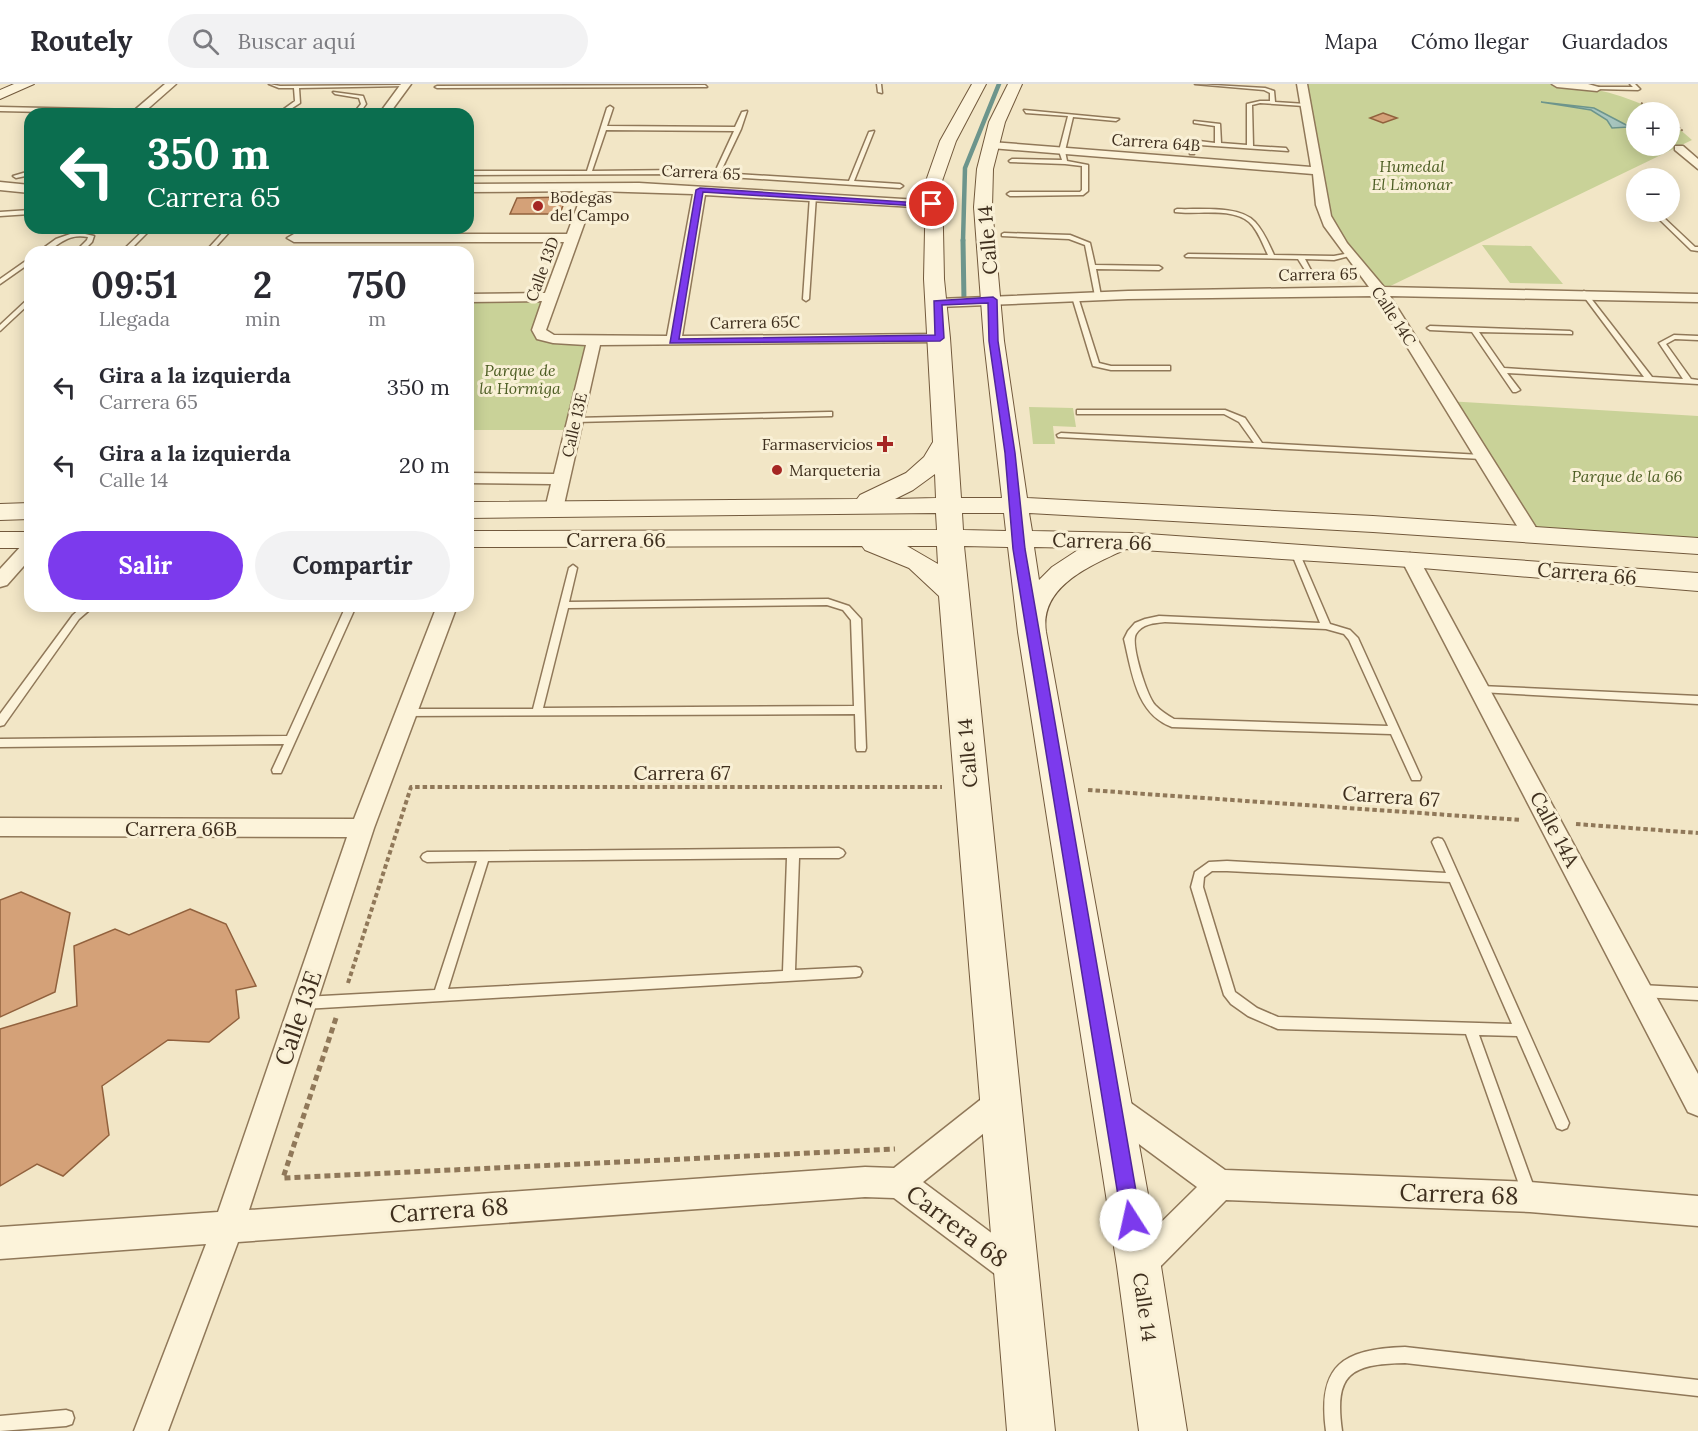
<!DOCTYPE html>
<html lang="es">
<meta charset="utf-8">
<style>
body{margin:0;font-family:Lora,serif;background:#f2f2f3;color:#2b2b33;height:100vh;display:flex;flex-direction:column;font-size:22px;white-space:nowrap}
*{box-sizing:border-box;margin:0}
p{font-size:20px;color:#7c7c81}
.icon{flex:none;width:33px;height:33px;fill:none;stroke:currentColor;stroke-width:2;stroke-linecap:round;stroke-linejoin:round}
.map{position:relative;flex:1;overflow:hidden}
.side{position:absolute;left:24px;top:162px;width:450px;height:366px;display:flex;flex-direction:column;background:#fff;border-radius:18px;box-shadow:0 3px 15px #0003}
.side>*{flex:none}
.top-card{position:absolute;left:24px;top:24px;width:450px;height:126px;border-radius:18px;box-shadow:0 3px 15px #0003;background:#0b6e4f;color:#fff;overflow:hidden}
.buttons{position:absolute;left:1626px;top:18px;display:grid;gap:12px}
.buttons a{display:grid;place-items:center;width:54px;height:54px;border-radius:50%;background:#fff;box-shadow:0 3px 15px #0003;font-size:30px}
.pin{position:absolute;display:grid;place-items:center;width:51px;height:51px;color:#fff;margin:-26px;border:3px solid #fff;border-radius:50%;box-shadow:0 2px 6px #0007}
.me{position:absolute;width:66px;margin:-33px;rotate:350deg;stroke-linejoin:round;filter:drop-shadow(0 0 4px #0008)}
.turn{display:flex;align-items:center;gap:21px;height:126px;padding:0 24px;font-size:27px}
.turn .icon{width:78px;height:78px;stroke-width:2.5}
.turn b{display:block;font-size:42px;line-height:51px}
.eta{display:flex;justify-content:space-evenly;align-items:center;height:102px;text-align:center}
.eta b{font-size:36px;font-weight:700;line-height:42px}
.button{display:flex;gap:12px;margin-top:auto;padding:12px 24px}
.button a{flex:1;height:69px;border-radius:36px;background:#7c3aed;color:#fff;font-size:24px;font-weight:700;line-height:69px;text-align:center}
.button a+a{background:#f2f2f3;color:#2b2b33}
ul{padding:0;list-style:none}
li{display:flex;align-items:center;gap:18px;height:78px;padding:0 24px}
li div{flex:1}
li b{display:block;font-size:22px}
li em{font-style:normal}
header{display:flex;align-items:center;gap:36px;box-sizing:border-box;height:84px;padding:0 30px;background:#fff;border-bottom:2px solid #e1e1e2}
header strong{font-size:28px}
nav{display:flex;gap:33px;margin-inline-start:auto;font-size:21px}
.search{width:420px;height:54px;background:#f2f2f3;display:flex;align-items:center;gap:15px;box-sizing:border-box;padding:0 21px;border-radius:33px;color:#7c7c81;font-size:22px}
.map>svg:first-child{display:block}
</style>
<header>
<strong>Routely</strong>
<div class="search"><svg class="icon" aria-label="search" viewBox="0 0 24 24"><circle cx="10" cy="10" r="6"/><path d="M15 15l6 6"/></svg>Buscar aquí</div>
<nav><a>Mapa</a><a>Cómo llegar</a><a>Guardados</a></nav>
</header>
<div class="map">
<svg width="1698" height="1347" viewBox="0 0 1698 1347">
<rect width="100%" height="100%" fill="#f2e6c6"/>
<path fill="#c9d298" d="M1302,0H1557C1594,3 1625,11 1659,28H1636V62H1670V37L1692,56L1380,207L1326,134Z
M1482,161L1531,162L1563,200L1510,199Z
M550,213L542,251L594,257L573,346H468V214Z
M1447,317L1698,332V462L1531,450Z
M1029,323L1073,324L1076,343L1053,342L1055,360H1033Z"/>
<path fill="#a7c5be" stroke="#6d958c" stroke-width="1.5" d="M1541,18L1594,24L1630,43L1612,44L1607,36L1591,26Z"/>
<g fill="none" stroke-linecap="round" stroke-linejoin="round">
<path stroke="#6d958c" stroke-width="4.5" d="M963,157L965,84L999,0"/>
<path stroke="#6d958c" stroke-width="5" d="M963,156L964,217"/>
</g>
<path fill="#d4a178" stroke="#91613d" stroke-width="1.5" d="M1383,29L1397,34L1383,39L1370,34Z
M566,113L560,130H510L517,114Z
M21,808L70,829L55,908L0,933V816Z
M190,825L226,840L256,902L236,906L239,934L209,958L168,956L102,1002L109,1051L63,1092L37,1080L0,1102V945L77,922L74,862L115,845L129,851Z"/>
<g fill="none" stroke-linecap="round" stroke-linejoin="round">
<defs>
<path id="lane" d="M269,0L280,2L407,1L405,2L299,4L300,19L283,30H277L295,17L294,4H279Z
M877,0H881L882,9L878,8Z
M1195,0L1265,4L1274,7L1275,18L1306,20L1304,22L1260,19L1252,21L1253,62L1286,64L1288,67L1200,61L1195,63L1194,70H1190V61L1199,57L1215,59V42L1194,39V37L1220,40L1221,59L1247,61V20L1260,17H1270V9L1264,6Z
M1630,0H1635L1640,5L1638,6L1597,5L1595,4L1597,3H1633Z
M705,1L707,3L437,4L435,3L437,2Z
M333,8L363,12L366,20L359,30H353L361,20L359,14L335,10Z
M610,22L613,24L607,42L735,43L742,28L747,27L741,45L720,89L849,97L869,48L874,47L854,97L900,100L903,102L900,104L683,90L468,91V87H587L607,24ZM606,46L734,47L715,88L683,86L592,87Z
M0,23L137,26L140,28L137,30L0,27Z
M1024,26L1119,35L1116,37L1073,33L1065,67L1067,77L1088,81V107L1083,111L1010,112L1007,110L1010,108H1080L1082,106V82L1065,80L1010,78L1009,77L1012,75L1062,76L1059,67L1068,32L1026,29Z
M419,27L421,30H415Z
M30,87V91L16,94L13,92Z
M813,110L816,112L809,215L806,217L803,215L810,112Z
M1177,125C1199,126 1240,121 1255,138C1264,148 1269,160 1274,171L1334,172L1350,169L1353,171L1334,176L1305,175L1313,190L1310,192L1308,191L1298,175L1186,173L1185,172L1188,170L1268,171C1263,161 1258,146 1249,138C1232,123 1196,131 1175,128V126Z
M30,126V130L0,132V128Z
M1658,132H1662L1695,163H1698V167L1691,166L1658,134Z
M146,144H152L128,168H121Z
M227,144H233L211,168H205Z
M76,148L94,152L92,158L82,168H75L87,156L88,153C62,148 57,168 38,168L56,155Z
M1004,149L1070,151L1090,159L1095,181L1159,182L1162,184L1159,186L1096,185L1101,212L1098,214L1095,212L1085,161L1069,155L1002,152V150Z
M30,174V179L0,200V195Z
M1584,207L1586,208L1652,293L1683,295L1659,259L1674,251L1698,252V256L1675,255L1666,260L1691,295L1698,296V300L1507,289L1520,306L1516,308H1513L1472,248L1430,246L1427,244L1430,242L1570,247L1572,248V250L1479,248L1504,284L1644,293L1582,210L1581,209Z
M1075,211L1078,213L1099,279L1111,282H1170V286H1111L1093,282L1072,213Z
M30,213V219L0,247V241Z
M1077,326H1225L1245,334L1262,359L1482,371L1486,373L1482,375L1058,353L1057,351L1061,349L1254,359L1239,338L1224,330H1077Z
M829,328H832V332L575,338L571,336L575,334Z
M1295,465L1299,468L1330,540L1350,546L1358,554L1421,693L1420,696H1412L1391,650L1172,643C1136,630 1132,588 1124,555L1128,547L1135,539L1145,535L1159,532L1320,539L1291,468ZM1165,538L1326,545L1344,550L1349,556L1388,642L1174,635C1167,631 1161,627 1155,621C1147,612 1130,560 1136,550C1142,540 1154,539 1165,538Z
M573,481L577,484L569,518L828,515L849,522L861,535L866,664L865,667H857L856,664L855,630L402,632L401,629L402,626L406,625H533L569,484ZM827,521L843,526L851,536L854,622L543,624L568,524Z
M83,522H94L79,535L4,641L0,642V630L73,531Z
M346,522H356L281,689H273L272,686L284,660L0,663V655L287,652Z
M1480,602L1698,612V620L1480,608L1475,605Z
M1438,754L1442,755L1444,758L1569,1039L1567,1044L1562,1046L1557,1044L1517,952L1479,951L1536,1109L1534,1114L1529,1116L1524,1114L1522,1109L1466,950L1278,945L1248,932L1231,920L1224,911L1191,803L1195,788L1209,778L1227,777L1446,789L1432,758L1434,755ZM1212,787H1227L1450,798L1512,940L1278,933L1257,924L1235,908L1203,803L1204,793Z
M839,764L843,766L845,769L843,772L839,774H799L795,886L856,883L860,884L862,888L860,892L856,893L304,925L300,923L298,919L300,915L304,913L435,906L477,777L427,778L423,776L421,773L423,770L427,768ZM787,774L783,887L448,905L488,777Z
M1641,901L1698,904V916L1641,913L1637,911L1635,907L1637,903Z
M1405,1263L1698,1296V1312L1405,1279C1350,1280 1334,1290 1342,1347H1326C1317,1281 1343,1265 1405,1263Z
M66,1326L72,1328L74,1334L72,1340L66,1342L0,1347V1332Z"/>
<path id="street" d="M165,0H176L142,30H130Z
M401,0H411L389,30H379Z
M1297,0H1307L1331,132L1347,159L1384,203L1698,210V218L1390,212L1540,450L1538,454L1531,456L1522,450L1376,212L1128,215L938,223L931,219L938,215L1128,207L1369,203L1324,142L1316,121L1313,90L991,64L985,61L991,58L1311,83Z
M1552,0H1588L1602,4L1597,7L1557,3Z
M1675,62H1683L1698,75V85L1675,66Z
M0,98L30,101V109L0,106Z
M639,99L936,117L938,120L932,124L705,111L682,252L940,250L947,254L940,258L600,261L563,425L554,430L545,425L551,400L468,399V389L554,390L586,261L553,259L537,255L532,246L542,217L468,218V210L545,209L564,158H294L287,154L294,150H567L583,107L468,108V100ZM596,107L693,110L667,252L554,251L546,246Z
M30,458V475L7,501L0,503V485L23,460Z
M1410,469L1419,475L1698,990V1032L1688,1028L1401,475Z
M437,522H457L374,744L249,1126L865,1083L894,1084L989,1009L999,1005L1009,1009L1013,1019L1009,1029L923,1098L1025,1174L1030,1185L1025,1196L1014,1201L1003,1196L894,1114L865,1113L238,1158L168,1347H134L206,1160L0,1175V1143L218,1128L347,753L0,752V734L354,735Z
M1111,1008L1121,1012L1225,1086L1530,1098L1698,1112V1142L1530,1128L1226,1116L1150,1193L1139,1198L1128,1193L1123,1182L1128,1171L1197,1103L1101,1032L1097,1022L1101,1012Z"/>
<path id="secondary" d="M14,0H34L0,15V6Z
M972,0H986L956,57L942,97L944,195L950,254L961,414H1002L984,257L974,123L977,85L989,38L1008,0H1022L1005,38L993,85L992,123L1004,257L1027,414L1373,432L1698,454V470L1373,448L1029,429L1032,447L1133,449L1698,489V507L1410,483L1126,465C1093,481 1039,501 1046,548L1161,1182L1187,1347H1139L1117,1182L1018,548L1008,463L964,462L1055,1347H1007L939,512L909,484L865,466L862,462L468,463V447L937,446L936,429L468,434V418L857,415L860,411L906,389L924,373L933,358L924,195L926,97L940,57ZM935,390L936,414L895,415L913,406ZM962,429H1004L1006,447L963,446ZM907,462H937L938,480ZM1034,463L1081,464L1052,483L1039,496Z
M30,419V435L0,436V420Z
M0,448H30V464H0Z"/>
</defs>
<use href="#lane" stroke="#907859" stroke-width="3"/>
<use href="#street" stroke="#907859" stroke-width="3"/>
<use href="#secondary" stroke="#72593c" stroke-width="2"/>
<path stroke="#907859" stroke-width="2" stroke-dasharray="2 1.5" stroke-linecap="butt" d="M1641,19L1659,28
M1670,37L1683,47"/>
<path stroke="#907859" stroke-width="4" stroke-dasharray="4.5 3" stroke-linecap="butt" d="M1088,706L1521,736
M1576,740L1698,749
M348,899L411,703H942"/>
<path stroke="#907859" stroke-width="5" stroke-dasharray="6 4" stroke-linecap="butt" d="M336,934L283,1094L895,1065"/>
<use href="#lane" fill="#fcf3da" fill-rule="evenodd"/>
<use href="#street" fill="#fcf3da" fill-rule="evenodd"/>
<use href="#secondary" fill="#fcf3da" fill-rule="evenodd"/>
</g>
<path fill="#7c3aed" stroke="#51269a" stroke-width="1.5" d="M700,104L936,120L932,123L703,108L679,255L935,251L934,217L993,213L997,216L998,257L1015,369L1025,465L1141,1136L1138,1143L1131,1145L1125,1143L1122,1136L1013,465L1005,369L989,257L988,219L942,221L944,254L940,257L670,259L696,106Z"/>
<g fill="#a52623" stroke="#f9f0d6" stroke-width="2">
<circle cx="538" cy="122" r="6"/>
<path d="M882 351h6v6h6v6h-6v6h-6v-6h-6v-6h6z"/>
<circle cx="777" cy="386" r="6"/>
</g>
<g text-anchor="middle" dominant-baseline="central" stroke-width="6" stroke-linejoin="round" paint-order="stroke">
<g font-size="16" fill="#3f2f1e" stroke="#f9f0d6">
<text transform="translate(1156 58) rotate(4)">Carrera 64B</text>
<text transform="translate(701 88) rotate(3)">Carrera 65</text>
<text transform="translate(542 185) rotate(-70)">Calle 13D</text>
<text transform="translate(1318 190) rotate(-1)">Carrera 65</text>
<text transform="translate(1394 232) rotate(57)">Calle 14C</text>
<text transform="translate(755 238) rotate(-1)">Carrera 65C</text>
<text transform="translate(574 341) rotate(-77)">Calle 13E</text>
</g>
<g font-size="16" font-style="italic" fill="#4c5d23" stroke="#f9f0d6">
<text x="1412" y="82">Humedal<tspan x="1412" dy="18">El Limonar</tspan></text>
<text x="520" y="286">Parque de<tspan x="520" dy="18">la Hormiga</tspan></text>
<text x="1627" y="392">Parque de la 66</text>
</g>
<g font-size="16" fill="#3f2f1e" stroke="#f9f0d6" text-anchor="start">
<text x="550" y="113">Bodegas<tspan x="550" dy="18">del Campo</tspan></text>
<text x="873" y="360" text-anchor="end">Farmaservicios</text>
<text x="789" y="386">Marqueteria</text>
</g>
<g font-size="20" fill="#3f2f1e" stroke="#f9f0d6">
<text transform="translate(987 156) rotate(-95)">Calle 14</text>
<text x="616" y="455">Carrera 66</text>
<text transform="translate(1102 457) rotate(2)">Carrera 66</text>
<text transform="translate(1587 489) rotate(5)">Carrera 66</text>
<text transform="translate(967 669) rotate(-95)">Calle 14</text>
<text x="682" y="688">Carrera 67</text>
<text transform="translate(1391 712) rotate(4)">Carrera 67</text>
<text x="181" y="744">Carrera 66B</text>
<text transform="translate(1555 745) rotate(62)">Calle 14A</text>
<text transform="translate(1145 1223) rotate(82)">Calle 14</text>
</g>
<g font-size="24" fill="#3f2f1e" stroke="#f9f0d6">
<text transform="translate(298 934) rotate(-71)">Calle 13E</text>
<text transform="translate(1459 1110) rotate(2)">Carrera 68</text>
<text transform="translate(449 1126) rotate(-4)">Carrera 68</text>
<text transform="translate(957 1142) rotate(37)">Carrera 68</text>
</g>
</g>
</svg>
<div class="buttons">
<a>+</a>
<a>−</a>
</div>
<div class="pin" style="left:932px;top:120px;background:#d93025"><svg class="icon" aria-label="arrive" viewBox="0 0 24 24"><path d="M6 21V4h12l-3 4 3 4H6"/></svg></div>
<svg class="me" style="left:1131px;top:1136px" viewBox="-20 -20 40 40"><circle r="19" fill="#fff"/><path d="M0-13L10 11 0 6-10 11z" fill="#7c3aed"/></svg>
<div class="top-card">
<div class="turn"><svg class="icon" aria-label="left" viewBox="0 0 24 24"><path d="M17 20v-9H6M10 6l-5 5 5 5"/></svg><div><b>350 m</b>Carrera 65</div></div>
</div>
<section class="side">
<div class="eta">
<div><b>09:51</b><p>Llegada</p></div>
<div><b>2</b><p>min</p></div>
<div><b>750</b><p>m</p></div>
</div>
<ul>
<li><svg class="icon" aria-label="left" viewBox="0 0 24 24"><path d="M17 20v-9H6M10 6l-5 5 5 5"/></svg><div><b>Gira a la izquierda</b><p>Carrera 65</p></div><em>350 m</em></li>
<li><svg class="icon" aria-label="left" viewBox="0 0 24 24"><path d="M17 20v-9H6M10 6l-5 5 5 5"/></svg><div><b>Gira a la izquierda</b><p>Calle 14</p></div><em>20 m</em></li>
</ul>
<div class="button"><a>Salir</a><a>Compartir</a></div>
</section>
</div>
